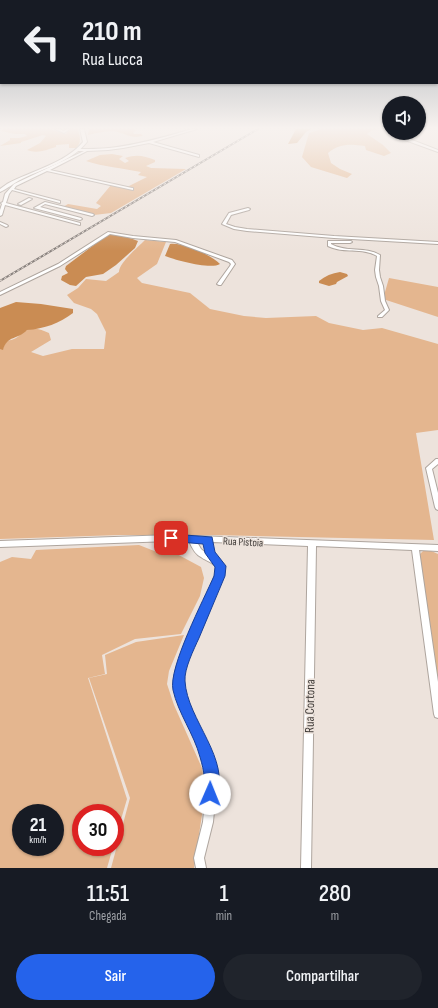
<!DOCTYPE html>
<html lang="pt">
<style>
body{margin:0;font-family:"Sofia Sans Condensed",sans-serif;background:#20242c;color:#f1f3f6;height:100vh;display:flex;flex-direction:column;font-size:15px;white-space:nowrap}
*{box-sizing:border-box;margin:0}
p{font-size:13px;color:#9ea1a6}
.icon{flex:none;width:22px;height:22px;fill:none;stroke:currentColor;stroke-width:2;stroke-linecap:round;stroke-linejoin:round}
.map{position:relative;height:868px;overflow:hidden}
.panel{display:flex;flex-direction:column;background:#171b24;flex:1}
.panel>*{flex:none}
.top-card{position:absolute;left:0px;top:0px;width:438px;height:84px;box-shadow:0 1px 3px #0004;background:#171b24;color:#f1f3f6;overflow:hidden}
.tools{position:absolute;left:382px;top:96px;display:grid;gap:8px}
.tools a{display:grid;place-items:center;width:44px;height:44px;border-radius:50%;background:#171b24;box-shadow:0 1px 3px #0004;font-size:20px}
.speed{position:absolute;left:12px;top:804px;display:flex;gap:8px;font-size:20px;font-weight:700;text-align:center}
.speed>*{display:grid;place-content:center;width:52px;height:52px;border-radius:50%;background:#171b24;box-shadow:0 1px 3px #0004;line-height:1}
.speed small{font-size:10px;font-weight:400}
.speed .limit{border:6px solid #d22;background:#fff;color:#111}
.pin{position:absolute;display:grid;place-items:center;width:34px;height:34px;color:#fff;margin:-17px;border-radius:8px;box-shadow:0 2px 6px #0006}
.me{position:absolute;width:44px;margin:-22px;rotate:1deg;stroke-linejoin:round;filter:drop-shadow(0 0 3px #0008)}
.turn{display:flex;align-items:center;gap:14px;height:84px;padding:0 16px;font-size:18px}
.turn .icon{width:52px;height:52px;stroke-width:2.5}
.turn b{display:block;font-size:28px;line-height:34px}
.eta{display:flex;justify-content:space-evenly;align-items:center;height:68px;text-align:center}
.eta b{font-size:24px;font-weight:600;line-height:28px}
.action{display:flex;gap:8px;margin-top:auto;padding:8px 16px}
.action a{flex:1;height:46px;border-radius:24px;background:#2563eb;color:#fff;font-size:16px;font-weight:600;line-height:46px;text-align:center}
.action a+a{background:#20242c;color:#f1f3f6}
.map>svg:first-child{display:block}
</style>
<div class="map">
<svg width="438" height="868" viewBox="0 0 438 868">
<rect width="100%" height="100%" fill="#ede3dc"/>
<path fill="#e4b68f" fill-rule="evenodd" d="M4,129H50L66,134L69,129H78C80,137 82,142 76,148H69V144L56,145V147C46,150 37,154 27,150L40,143L46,136L43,135L21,142V143L0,146L10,140V138H19L27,136L25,134H15L1,131Z
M89,129H135L136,131L133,132L134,134H141L143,136C132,138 131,136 121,133C111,129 98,133 88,135Z
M322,129H377L372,130L367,134L383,145L391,153L384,156L366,150L365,146C350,144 340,143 328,153L331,163L340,169L352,174L347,178L311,167L302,157L309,133Z
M112,154L123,156L119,159L125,163L129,161L125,158C137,154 144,156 155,160V162L146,166L151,168L186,169L111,213L94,215L63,207L68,204L97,209L101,206L96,203L111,185L132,190L134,189L127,187L147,177L138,175L141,172C122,168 104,167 86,161L100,155Z
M145,240L166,242L157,264L137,278L142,283L190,293L210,309L244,316L266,318L316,316L329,323L363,330L382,328L438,344V430L416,433L434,540L212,535H120L0,539V349H3C6,339 8,342 16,338C20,336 23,331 27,330C35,327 42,330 49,333L51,340L31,352L43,356L72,349H104L106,332L97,314L91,309L74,303L67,295L78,288L86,279L106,281L119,272C119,263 138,247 145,240Z
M389,278L438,287V317L383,299Z
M139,545L162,554L175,553L201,567L204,578L200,596L181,634L135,639L102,655L105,674L88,678L127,799L115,840V813H81V847H113L107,868H0V562L12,557L31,559L36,550ZM21,813H55V847H21Z
M424,550H429L438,554V687L419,555Z
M184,635L169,671L167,684L174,705L202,768L204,781L203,808L194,868H111L130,798L89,678L107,674L105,655L136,642Z"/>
<path fill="#ca8c53" d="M296,129H311L306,132L297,143L288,144Z
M107,235C115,234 131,238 138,241L135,248L116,265L103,274L86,277L76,286L70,285L61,280L62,276L68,273L65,269L66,266Z
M170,244C183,242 211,255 220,264C211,270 175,260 165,256Z
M340,272L347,274L348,276L337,282L336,284L329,286L319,283V281C325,276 332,273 340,272Z
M16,302L41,304L73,309V313C60,323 44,329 27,330C18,340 7,335 3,350L0,349V308Z"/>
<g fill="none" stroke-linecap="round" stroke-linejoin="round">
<defs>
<path id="minor" d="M55,129H59L64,131L67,129H70L64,133Z
M192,129H197L153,142L199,155V157L149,143L123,148L108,150L87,151L50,170L132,188H133V190L47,171L16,186L14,189L60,201V203L12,190L9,194L6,203L80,223V225L5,205L2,215L0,216V210L2,204L1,203L3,202L5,194L14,184L84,151H78V149C88,149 99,149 109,148C137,145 165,137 192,129Z
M395,133H398L407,138L438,150V152L405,140Z
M29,198L32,199L21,205L18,204Z
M45,202L93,214L94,215L92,216L45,204L40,207L81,218L82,219L80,220L34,208Z
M248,208L250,209L249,210L231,215L226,224L235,227L247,229L334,236L438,242V244L334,238L247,231L234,229L222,224L229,213Z
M0,222L7,225L8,226L6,227L0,224Z
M108,232L133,236L176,240L232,260L235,264L221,285H219L217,284L230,266L231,264L229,262L175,242L133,238L110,234L60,266L0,295V292L58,264Z
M328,241H351L352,242L350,243H331V244C347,253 365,246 380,255L379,270L380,277L383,286L385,301L389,310L382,317H378V316L385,310L381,301L379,286L376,277L375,270L377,256C362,247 343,254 328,246Z
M436,459H438V464L432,469L438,493V510L436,509L435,507L426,468Z
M171,535L438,545V551L419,550L438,682V718L435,717L434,714L412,550L316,546L311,868H301L308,546L212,542L213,552L225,567L224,573L184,669L182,679L183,690L212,756L217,779L213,822L204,858L206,868H196L194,858L203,822L207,779L202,756L175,690L174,679L176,669L216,573L217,568C213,562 206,561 201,557C195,554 192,548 189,541H171L0,547V541ZM197,542H205L207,554L201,549Z"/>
<path id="major" d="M80,129H84L87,142C71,162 44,168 22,179C14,183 7,189 0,192V189L7,184C31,171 66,163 83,142Z"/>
</defs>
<use href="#minor" stroke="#aea59e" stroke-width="2"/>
<use href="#major" stroke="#aea59e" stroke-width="2"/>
<use href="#minor" fill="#fff" fill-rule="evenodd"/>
<use href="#major" fill="#fff" fill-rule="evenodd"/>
<defs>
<path id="rail" d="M0,281L258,129"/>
</defs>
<use href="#rail" stroke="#88817d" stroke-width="2"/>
<use href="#rail" stroke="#ede3dc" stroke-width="1" stroke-dasharray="2.5" stroke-linecap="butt"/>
</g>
<linearGradient id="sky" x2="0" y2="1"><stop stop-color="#9ca4ac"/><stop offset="0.51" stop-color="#f7f2ef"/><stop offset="1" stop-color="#f7f2ef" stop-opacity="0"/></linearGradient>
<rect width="438" height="251" fill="url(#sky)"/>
<path fill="#2563eb" stroke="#184099" d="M171,534L212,537L215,552L226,566L225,576C216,597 208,617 199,638C194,649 184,669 185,681C187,720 232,759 216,799L210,801L205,799C202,792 205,786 204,778C204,771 202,764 200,757C194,734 178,713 173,690C168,668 204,599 214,576L215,567L205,553L203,544L167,541L166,538L167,535Z"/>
<g text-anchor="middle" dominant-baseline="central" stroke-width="3" stroke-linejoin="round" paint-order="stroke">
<g font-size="11" fill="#403c39" stroke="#ede3dc">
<text transform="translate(243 542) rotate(3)">Rua Pistoia</text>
</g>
<g font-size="13" fill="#403c39" stroke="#ede3dc">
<text transform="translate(310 706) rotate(-89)">Rua Cortona</text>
</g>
</g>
</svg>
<div class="tools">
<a><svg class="icon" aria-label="sound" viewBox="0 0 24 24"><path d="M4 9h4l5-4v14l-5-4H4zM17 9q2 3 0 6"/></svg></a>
</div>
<div class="speed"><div>21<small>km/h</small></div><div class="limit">30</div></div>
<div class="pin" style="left:171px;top:538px;background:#d93025"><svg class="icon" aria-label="arrive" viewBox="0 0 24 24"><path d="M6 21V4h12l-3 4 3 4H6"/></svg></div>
<svg class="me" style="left:210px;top:794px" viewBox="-20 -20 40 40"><circle r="19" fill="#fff"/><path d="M0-13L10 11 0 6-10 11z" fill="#2563eb"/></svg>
<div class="top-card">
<div class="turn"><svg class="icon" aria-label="left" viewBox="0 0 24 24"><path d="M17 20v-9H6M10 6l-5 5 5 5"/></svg><div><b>210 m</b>Rua Lucca</div></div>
</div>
</div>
<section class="panel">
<div class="eta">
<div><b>11:51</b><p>Chegada</p></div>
<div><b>1</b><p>min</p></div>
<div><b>280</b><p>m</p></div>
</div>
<div class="action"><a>Sair</a><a>Compartilhar</a></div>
</section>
